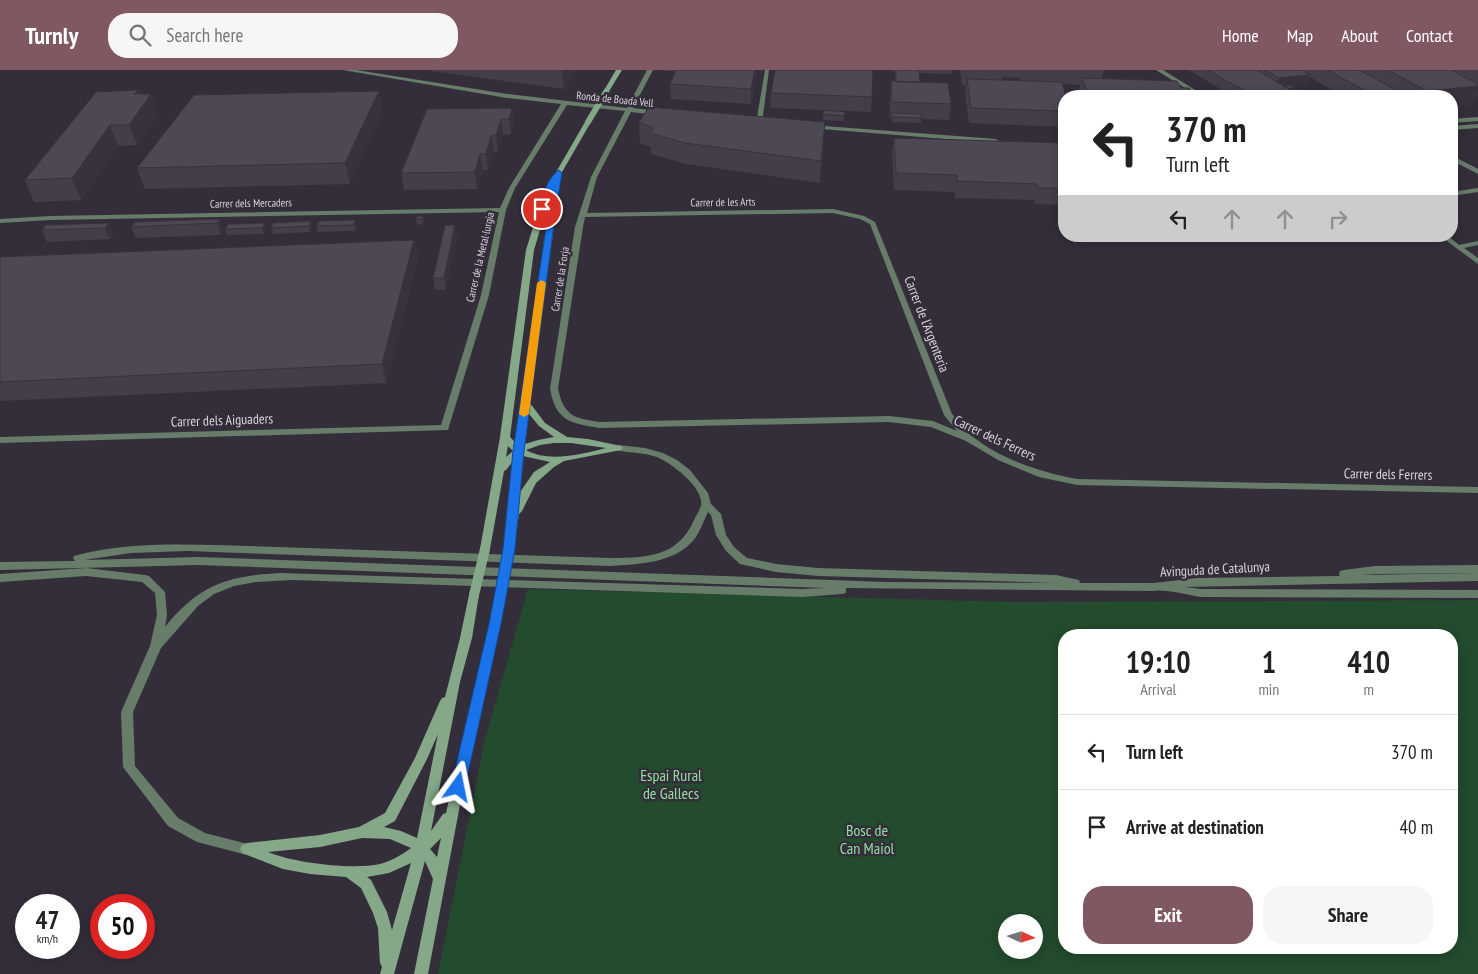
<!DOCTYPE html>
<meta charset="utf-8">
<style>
body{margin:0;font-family:"PT Sans Narrow",sans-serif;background:#f6f6f6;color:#222;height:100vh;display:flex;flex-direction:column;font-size:19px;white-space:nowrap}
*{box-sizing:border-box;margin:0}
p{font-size:16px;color:#767676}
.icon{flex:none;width:28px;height:28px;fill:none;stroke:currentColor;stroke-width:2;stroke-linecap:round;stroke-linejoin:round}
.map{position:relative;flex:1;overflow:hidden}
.sheet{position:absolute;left:1058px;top:559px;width:400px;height:325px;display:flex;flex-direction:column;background:#fff;border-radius:20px;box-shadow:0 2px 12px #0003}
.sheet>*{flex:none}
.hud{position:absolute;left:1058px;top:20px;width:400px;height:152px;border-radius:20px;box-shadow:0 2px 12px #0003;background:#fff;color:#222;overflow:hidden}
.needle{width:32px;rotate:94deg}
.buttons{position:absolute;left:998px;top:844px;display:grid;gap:10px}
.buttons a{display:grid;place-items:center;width:45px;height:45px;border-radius:50%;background:#fff;box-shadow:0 2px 12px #0003;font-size:25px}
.speed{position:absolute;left:15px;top:824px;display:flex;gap:10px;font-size:25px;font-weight:700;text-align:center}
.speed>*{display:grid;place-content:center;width:65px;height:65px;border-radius:50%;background:#fff;box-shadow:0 2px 12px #0003;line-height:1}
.speed small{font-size:12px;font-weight:400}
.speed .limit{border:8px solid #d22;background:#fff;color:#111}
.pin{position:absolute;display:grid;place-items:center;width:42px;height:42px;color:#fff;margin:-21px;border:2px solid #fff;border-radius:50%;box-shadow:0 1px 5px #0007}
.me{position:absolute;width:55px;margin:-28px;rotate:12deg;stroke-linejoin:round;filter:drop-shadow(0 0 4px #0008)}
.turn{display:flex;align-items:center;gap:18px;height:105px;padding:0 25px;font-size:22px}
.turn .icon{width:65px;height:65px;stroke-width:2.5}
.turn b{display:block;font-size:35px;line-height:42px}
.lanes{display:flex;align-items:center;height:48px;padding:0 25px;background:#0003;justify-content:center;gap:25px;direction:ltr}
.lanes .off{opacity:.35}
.eta{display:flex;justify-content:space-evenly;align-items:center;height:85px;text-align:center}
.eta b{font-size:30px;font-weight:800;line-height:35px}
.cta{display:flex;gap:10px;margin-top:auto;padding:10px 25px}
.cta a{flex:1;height:58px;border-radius:20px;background:#805861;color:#fff;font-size:20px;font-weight:800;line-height:58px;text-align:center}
.cta a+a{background:#f6f6f6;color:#222}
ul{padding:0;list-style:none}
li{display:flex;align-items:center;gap:15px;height:75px;padding:0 25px;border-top:1px solid #e0e0e0}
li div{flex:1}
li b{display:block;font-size:19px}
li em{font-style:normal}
header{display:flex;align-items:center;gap:30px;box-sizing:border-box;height:70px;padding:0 25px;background:#805861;color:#fff}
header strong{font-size:24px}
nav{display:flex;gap:28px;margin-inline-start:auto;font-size:18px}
.search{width:350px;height:45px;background:#f6f6f6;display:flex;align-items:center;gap:12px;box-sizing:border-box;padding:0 18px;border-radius:20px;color:#767676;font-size:19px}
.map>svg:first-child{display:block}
</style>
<header>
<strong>Turnly</strong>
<div class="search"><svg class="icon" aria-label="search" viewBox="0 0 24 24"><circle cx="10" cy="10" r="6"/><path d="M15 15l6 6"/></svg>Search here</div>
<nav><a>Home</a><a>Map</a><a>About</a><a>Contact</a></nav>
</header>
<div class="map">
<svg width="1478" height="904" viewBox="0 0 1478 904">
<rect width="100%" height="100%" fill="#342e3a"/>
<path fill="#234b2d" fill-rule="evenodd" d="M528,519L1014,532L1478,530V904H438L485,669ZM1064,565H1451V878H1064ZM1006,852H1034V880H1006Z"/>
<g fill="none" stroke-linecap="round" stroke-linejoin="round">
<path fill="#677d6a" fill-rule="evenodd" d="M765,0H769L762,53L759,55L756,53Z
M1478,54V58L1451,60V56Z"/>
<path fill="#677d6a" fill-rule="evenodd" d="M343,0H356L507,24L627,38L647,0H653L633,38L657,41L660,43L657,45L631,42L597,107L587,143L833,139L864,146L875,152L952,344C959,352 965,362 973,367C1003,390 1040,402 1077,409L1478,417V423L1077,415L1039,407L998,390L966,371L931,357L889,352L599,358C570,353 556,351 550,319L575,157L591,107L625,41L567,35L515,118L506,140L489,225L448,360L0,373V367L441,355L481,225L499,142L50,150L0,153V149L50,146L500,138L509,118L561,34L507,28ZM833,143L860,149L870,154L944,345L957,361L933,351L889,346L599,352C574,348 564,346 558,319L583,157L585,147Z
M1156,0H1163L1205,26H1198Z
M1478,47V51L1451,53V49Z
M811,55L996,69L999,71L996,73L809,58L808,57Z
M1451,85L1478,99V104L1451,90Z
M1478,118V122L1451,126V122Z
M1440,166H1448L1459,175L1478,171V175L1464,178L1478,188V194Z"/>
<path fill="#677d6a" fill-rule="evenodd" d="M618,375L645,378L663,383L677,390L690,400L708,423L711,434L721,444L726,465L734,477L747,488L776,494L818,498L1056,505L1079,510L1080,513H1154L1197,508L1340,506L1339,504L1340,501L1344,500L1375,496L1478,495V503L1375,504L1361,505L1478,503V511L1185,517L1201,519L1478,520V528L1201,527C1187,525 1165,519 1154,521L846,518V523L842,524L803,527L292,510L256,512L234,516L214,524L198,536L161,578L133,642L135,696L178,748L205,763L252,775L254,779L252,783L247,785L197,772L168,756L123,697L121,642L150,576L157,545L155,523L142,512L86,506L0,512V504L86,498L145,505L149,506L165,522L167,545L165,557C199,515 227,506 280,503L803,519L826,518L199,495L0,500V492L75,491L73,488L74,486C120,473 169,474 216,475L609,488C629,488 651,488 669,479C681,472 689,462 694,450C696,446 699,441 701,436C705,418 671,393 657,387C643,382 628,383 615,380L613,378ZM708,442L711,445L716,465L726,481L740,494L776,502L818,506L1057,513L886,512L199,487L84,490L131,483L187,481L609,496C639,494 676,494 696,467C701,459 704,450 708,442Z"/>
<path fill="#85a889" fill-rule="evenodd" d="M616,0H622L608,23H604L603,22Z
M588,50L591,52L558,109L560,111L530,333L545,353L567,367L588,369L621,376L623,378L621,380L564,391L554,397L536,413L522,441L519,444L514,479L509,482L504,479L514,390L506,400L504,401L490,479L485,482L480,479L500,367L526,180L543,125L585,52ZM552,120L548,146L516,373L510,367L534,180ZM529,344L539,356L554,367L538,370L525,374ZM554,373H571L606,378C582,384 549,393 526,380L540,375ZM508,376L513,381L506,387ZM523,386L550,392L534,402L520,422Z
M474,521L478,522L479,525L472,568L460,612L431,761L443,744L446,743L495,530L496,527H504L505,530L460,735L428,904H414L433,809L425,791L394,904H380L382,897L380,893L378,858L373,843L361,818L346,807L310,804L283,799L242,783L240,779L242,775L247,773L320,765L359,757L385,743L415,688L440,631L442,628L445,627L460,568L469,525L470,522ZM438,664L417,768L401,761L384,757L395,751L427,689ZM362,768L390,769L411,778C402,785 391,791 380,794C352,800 294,793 268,782L320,777ZM441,768L437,787L430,779ZM411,793L392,860L387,842L371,810L367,807L389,803Z"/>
<path stroke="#85a889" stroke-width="6" d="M588,52L606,22"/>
<path stroke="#85a889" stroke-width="10" d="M474,525L485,479
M500,530L509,479"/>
</g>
<path fill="#433e49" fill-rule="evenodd" d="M432,0H576L564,19L432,1Z
M664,0H757V4L751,34L671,29L670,14L675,1H664Z
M894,0H952V4L920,3V12L951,34L949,50L921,49V53L892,52V48H890V26L891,11H895V2H894Z
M960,0H1104L1102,9L1181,18L1193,25L1200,26H1078L1080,15L1062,14L1064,26V57L969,53L965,24L966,15H962ZM1002,7L1020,8V11L1002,10Z
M1189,0H1478V26H1477L1473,35L1451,26H1315L1338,24L1310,7L1307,15L1294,16L1295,20L1307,25L1306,26H1232Z
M138,20L139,24H151L158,44L137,75L118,76L81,130L34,132L25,110Z
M379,21L383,41L350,114L145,119L137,98Z
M771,23L872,27L871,42L770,38Z
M512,38L514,54L511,64L503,65L498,82H494L488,100H483L477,119L404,120L401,103Z
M845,42L843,51L823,50V44Z
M639,52L824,73L820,113L686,94L651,84V77L640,73Z
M894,68L1064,73V135L1035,134L1034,130L955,128V122L894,120L892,84Z
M423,146L424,151L423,154L417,155L416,149Z
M220,149L223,160L221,165L136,168L131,157Z
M355,150L357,156L355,161L318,162L316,156Z
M311,151L312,157L310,162L273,164L271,158Z
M109,153L113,164L110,169L47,172L42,160Z
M228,154L266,159L264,164L227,165L225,159Z
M455,155L457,166L446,220H435L433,208Z
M414,170L418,187L386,313L0,331V187Z"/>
<path fill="#37323c" d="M562,0H576L564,19Z
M755,0H757V4L751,34V19Z
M1310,5L1307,15L1276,18L1279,8Z
M1478,16V23L1473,35L1451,38V26H1425L1427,21Z
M1296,18L1294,23L1286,19Z
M138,20L143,36L151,24L158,44L137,75L129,55L134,24Z
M379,21L383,41L350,114L345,93Z
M512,38L514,54L511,64L509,49Z
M501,49L503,65L498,82L496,65Z
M825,52L824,73L820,113L821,91Z
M110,55L118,76L81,130L72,108Z
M491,66L494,82L488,100L486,84Z
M480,84L483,100L477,119L475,102Z
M423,146L424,151L423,154L422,149Z
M220,149L223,160L221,165L217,153Z
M355,150L357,156L355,161L354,155Z
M311,151L312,157L310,162L309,156Z
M109,153L113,164L110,169L105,158Z
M265,153L266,159L264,164L262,158Z
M455,155L457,166L446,220L444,208Z
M414,170L418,187L386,313L382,294Z"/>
<path fill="#4e4855" stroke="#37323c" d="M676,0H755L751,19L670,14Z
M775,0H873L872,27L771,23Z
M896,0H919L920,12H896Z
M1208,0H1257L1301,26H1253Z
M1265,0H1302L1310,5L1279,8Z
M1328,0H1359L1407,26H1374Z
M1388,0H1451L1478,14V16L1427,21Z
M1082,8L1177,11L1181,18H1189L1193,25L1200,26H1088Z
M967,9L1062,12L1066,26H1064V41L971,38Z
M891,11L948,13L951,34L892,32Z
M1291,15L1296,18H1288L1283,16Z
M138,20L134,24H151L129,55H110L72,108L25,110L96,22Z
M1299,20L1307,25L1300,26L1292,21Z
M379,21L345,93L137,98L194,25Z
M1344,23L1349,26H1315Z
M649,37L825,52L821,91L685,73L650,63L653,58L639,52Z
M512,38L509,49H501L496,65L491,66L486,84H480L475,102L401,103L427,39Z
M825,40L845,42L844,46L823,44Z
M892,43L921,44V48L892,47Z
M894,68L1064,73V118H1038L1037,114L957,111V105L896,103Z
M417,146H423L422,149H416Z
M220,149L217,153L131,157L135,152Z
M355,150L354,155L316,156L319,151Z
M311,151L309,156L271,158L273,153Z
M109,153L105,158L42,160L46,155Z
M265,153L262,158L225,159L228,154Z
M445,155H455L444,208H433Z
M414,170L382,294L0,312V187Z"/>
<path fill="#1a73e8" stroke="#114b97" d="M559,100L562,103L555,146L524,381L515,479L501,554L465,717L463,721L458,723L453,721L451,717L489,554L503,479L513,381L551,124L545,140L538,139C542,127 548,107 559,100Z"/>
<path fill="#f59e0b" d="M542,210L546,213L529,344L524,347L519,344L537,213Z"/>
<g text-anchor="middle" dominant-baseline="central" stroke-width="5" stroke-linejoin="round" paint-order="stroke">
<g font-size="11" fill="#d8d4dc" stroke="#342e3a">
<text transform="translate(615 29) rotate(6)">Ronda de Boada Vell</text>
<text transform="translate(723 132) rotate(-1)">Carrer de les Arts</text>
<text transform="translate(251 133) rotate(-1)">Carrer dels Mercaders</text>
<text transform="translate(480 187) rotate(-77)">Carrer de la Metal·lurgia</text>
<text transform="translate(560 209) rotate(-81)">Carrer de la Forja</text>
</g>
<g font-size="14" fill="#d8d4dc" stroke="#342e3a">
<text transform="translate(927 254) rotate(69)">Carrer de l'Argenteria</text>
<text transform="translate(222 350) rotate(-2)">Carrer dels Aiguaders</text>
<text transform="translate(995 368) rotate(25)">Carrer dels Ferrers</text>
<text transform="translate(1388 404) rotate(1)">Carrer dels Ferrers</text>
<text transform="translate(1215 499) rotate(-3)">Avinguda de Catalunya</text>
</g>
<g font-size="16" fill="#92dfa1" stroke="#342e3a">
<text x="671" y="705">Espai Rural<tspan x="671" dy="18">de Gallecs</tspan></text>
<text x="867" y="760">Bosc de<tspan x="867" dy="18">Can Maiol</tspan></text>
</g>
</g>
</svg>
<div class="buttons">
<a><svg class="needle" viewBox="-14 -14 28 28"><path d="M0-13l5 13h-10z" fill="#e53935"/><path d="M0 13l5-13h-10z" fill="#767676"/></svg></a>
</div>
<div class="speed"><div>47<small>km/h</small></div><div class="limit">50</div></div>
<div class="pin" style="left:542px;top:139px;background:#d93025"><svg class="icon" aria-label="arrive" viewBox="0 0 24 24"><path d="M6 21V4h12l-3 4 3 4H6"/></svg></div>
<svg class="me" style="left:458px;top:717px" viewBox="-20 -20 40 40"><path d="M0-17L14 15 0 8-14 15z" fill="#1a73e8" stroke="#fff" stroke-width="4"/></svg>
<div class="hud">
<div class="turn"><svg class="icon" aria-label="left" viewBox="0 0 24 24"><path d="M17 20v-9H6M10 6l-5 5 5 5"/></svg><div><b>370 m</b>Turn left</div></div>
<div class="lanes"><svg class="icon" aria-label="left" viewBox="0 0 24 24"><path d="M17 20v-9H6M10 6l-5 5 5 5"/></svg><svg class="icon off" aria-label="ahead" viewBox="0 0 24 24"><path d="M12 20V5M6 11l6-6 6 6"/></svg><svg class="icon off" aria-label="ahead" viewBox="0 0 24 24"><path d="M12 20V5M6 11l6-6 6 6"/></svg><svg class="icon off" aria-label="right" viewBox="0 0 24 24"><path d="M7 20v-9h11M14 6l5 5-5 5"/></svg></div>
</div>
<section class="sheet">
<div class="eta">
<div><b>19:10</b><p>Arrival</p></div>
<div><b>1</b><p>min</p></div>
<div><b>410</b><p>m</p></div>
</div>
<ul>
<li><svg class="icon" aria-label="left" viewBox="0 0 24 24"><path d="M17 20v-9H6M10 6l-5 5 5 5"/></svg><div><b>Turn left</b></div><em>370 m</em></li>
<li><svg class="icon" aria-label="arrive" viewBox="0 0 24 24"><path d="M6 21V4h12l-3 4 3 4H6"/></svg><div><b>Arrive at destination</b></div><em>40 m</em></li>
</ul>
<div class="cta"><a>Exit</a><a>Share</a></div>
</section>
</div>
